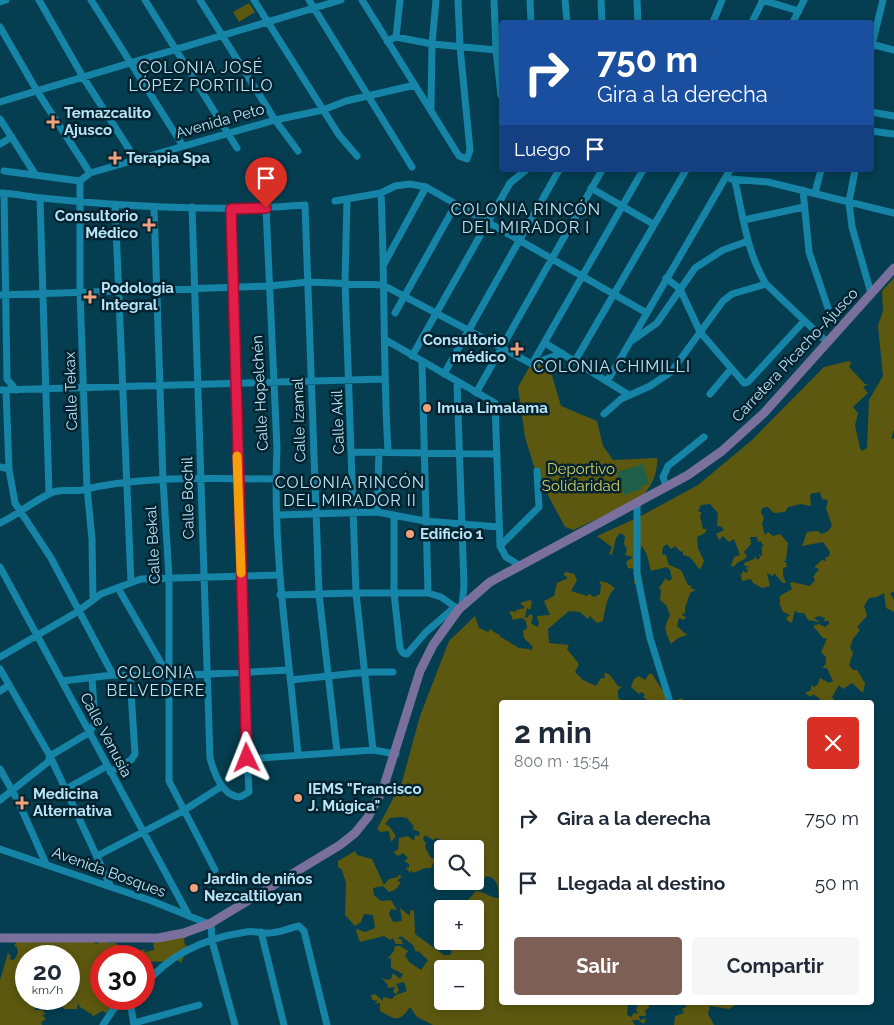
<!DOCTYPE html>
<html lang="es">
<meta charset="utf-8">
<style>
body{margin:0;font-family:Raleway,sans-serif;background:#f6f6f7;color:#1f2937;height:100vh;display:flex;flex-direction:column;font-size:19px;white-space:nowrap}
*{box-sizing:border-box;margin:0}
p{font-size:16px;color:#747a83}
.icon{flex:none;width:28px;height:28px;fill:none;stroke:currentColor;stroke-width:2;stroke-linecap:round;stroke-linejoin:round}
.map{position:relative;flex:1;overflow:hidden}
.side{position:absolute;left:499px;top:700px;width:375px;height:305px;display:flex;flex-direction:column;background:#fff;border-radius:5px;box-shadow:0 2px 8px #0003}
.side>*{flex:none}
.top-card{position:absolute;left:499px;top:20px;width:375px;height:152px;border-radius:5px;box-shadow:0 2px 8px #0003;background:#1a4fa0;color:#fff;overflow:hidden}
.buttons{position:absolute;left:434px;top:840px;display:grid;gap:10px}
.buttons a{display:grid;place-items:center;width:50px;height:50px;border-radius:5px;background:#fff;box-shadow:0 2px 8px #0003;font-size:25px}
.speed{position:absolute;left:15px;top:945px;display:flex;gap:10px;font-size:25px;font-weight:700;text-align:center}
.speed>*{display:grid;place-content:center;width:65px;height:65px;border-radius:50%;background:#fff;box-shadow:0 2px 8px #0003;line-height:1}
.speed small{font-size:12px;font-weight:400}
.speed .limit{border:8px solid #d22;background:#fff;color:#111}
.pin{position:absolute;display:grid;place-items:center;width:42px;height:42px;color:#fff;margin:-51px -21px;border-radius:50% 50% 50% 0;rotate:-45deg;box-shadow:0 0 5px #0007}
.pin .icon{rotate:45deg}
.me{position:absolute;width:55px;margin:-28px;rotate:358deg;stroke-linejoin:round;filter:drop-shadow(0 0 4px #0008)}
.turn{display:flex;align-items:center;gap:18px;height:105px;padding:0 15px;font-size:22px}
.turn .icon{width:65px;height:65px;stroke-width:2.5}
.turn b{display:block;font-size:35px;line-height:42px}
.then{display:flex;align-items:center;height:48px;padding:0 15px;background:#0003;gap:10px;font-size:19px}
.round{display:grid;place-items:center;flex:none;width:52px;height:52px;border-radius:5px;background:#f6f6f7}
.summary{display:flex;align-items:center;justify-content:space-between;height:85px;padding:0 15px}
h1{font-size:30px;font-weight:700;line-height:38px}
.button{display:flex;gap:10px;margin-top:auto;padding:10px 15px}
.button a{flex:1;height:58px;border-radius:5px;background:#7d5f56;color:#fff;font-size:20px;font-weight:700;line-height:58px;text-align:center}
.button a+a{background:#f6f6f7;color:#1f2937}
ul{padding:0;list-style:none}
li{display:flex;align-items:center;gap:15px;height:65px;padding:0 15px}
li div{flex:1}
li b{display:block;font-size:19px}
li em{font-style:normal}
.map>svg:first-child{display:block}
</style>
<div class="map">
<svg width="894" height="1025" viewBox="0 0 894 1025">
<rect width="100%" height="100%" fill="#043e50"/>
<path fill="#5c5810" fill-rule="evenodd" d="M249,3L255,12L239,22L233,12Z
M894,278V429L891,439L894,438V592L890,593L894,600V612L886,608L884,593L877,597L869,598L864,606L867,616L857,627L860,630L853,639L850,648L853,653L849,665L853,670H857L865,683L863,693L852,683L843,689L839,685L832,697L836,702H820V699L813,694L811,697L805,693L811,690V685L814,687L818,684L820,678L829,683L833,681L827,668H822L826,664V657L821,652L827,639L823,638L813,626L819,624L825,627L829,624V621H824L825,618L819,616L814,618L820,622L808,620L804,613H798L795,610L792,623L788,621L786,618L790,615L783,612L780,605V596L792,589L790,583L792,582L810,586L815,580L813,577L819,569L814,567L822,560L826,561L825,558L829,556L830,552L823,542L802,546L807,532L818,531L821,534L827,532L832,526L826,508L828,500L822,499L820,492L810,494L811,506L801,504L788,507L785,512L774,513L768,507L762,508L761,513L764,518L762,524L765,535L768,532L773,536L780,534L788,543L786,560L783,562H786L787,567L783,568V576L786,583H783L774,573L773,576L767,573L770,586L762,588L753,583L751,579L742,581L741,575L743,571L747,573L748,569L745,568L750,566H745L744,563L754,559L755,556L757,560L760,558L759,554L762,557V546L764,545L761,543L762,541L758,542L757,537H750L751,544L744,552L747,556C743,562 738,560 734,567L731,566L734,557L740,555L734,539L729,542L723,536L719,540L716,534L724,530L722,527L717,526L718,513L710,504L701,505L698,511L702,513L700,516L703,529H707L705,533L697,537L698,548L704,561L700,570L690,557L683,555V551L681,552L675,546L671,549L667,544L663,547L662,554L666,555L669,565L681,570L688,585L692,586L690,588L696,590L690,593L685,608V614L682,613L683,616L686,617L684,620L679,618L677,626L687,635L678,638L671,644C665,630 663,630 670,615L666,605L660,600L661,590L659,588L666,578L668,581L672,579L670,570L667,567L651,571L647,555L642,546L637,559L643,583L634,584L635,569L628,568L626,562L633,557L625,555L627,549L624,544L625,536L620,533L616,538L612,555L609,554L612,547L597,536L639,517L698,485L752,440L824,367L849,361L852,364L849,365L850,368L865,384H868L863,387L868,393L853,407L858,413L855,425L860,448L862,451L867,448L869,400L883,376L878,326L883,311L882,291Z
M548,362L561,406L597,421L603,446L613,460L657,458C658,470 653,485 644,494C634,503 589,522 574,530L565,527L536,473L525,437L518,387L530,366Z
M566,572L574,574L577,580L571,591L587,596L589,594L594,597L600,594L601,585L599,581L608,583L615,588C607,595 605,610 603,621L597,623L590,616L588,619L580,612L569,611L548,629L549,643L569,645L567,649L579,664L575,672L583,680L596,686L601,678H605L604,673L609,674L619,687L623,686L618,690V698L626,702H501V1002L623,1003L628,1004L627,1015L632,1017L633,1013L638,1014L636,1010L638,1004L648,1003L649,1008L645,1010L646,1016H639L640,1020L646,1018L644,1024L638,1020H632L635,1025H433L417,1017L410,1007C398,1025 394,1018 380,1011V1003L374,1004L378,1001L372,1000L371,995L375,994L383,1001V997L392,999L396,995L407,991L404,982L396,984L399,990L396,994L393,992L395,987L387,988L388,985L381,977L386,980L391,979L393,973L400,979L403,974L391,968V958L387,959L394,951L395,946H400L408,951L405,955L409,962L421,970L428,960L418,951L416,952L413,945L401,936L397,939H401L403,944H396L393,938L390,940L384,936L360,942L356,931L357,929L365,932L375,928L373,915L364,914L361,922L355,926L345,915L346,883L342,870L338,867V861L355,851L357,855L372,859L384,885L389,879L398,877V875L402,876L397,881L401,882L395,890L389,892L383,886L373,888L374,895L381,901L391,900L397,910L391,909L389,914L393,922L402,921L400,908L410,916V910L414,911L415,934L444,955H450L453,947L463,941H475V909H469L467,901L476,891C484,891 489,898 499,898C498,889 499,878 486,876L479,887L471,881H475V849H447L444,841L436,838L433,840L425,835L423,840L426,843L425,847L431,858L435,859L431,868H425L413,873L411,870L410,873L406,868L409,867V864L404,861L408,858L403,853L398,856L393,852L398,850L399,838L408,836L414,841L415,835L419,836L420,832L412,829L414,827L407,818L401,817L390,818L385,824L389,826L396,836L391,842L389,831L381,832L377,829L402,782L420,716L449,641L475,616L479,628L488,632L490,629L497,634H500L499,636L519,648L530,649L531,651L533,647L524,638L523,631L527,628L526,621L522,618L513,620L509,611L516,612V610L525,608L520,603L530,600L532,602L530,610L527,608L525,617L527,618L530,614L533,616L531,623L537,627L539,624L537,616L550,615L544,601L554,596L557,583L568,578L563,574ZM442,969H475V1001H442Z
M649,674H652L670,702L682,698L685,702H649L643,697L645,695L642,692L639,694L631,687L634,679L639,676L645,680Z
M173,930L187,936L184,939L185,945L188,947L181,963L176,959C165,963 156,961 144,962V956H101V999L111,1001L112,1007L106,1013L102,1011L92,1017L93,1015L80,1007L78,1003L77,1009H64L59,1003L55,1004L57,1000L41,1001L34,1010H42L46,1014L42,1015L46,1019L41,1022L42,1025H0V980L8,953L11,956L9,959L14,960L18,953L17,947L14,946L18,939L91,940L96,944L103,940L108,943H115L124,949L138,951L145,949L144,952L154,950L153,941ZM26,956H69V999H26Z
M685,1003H735V1005L729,1009L710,1006L708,1014L714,1025H674L675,1016L684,1013L682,1009L686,1007Z"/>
<path fill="#1f5f48" d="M643,464L649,484L641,486L642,489L624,495L617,472Z"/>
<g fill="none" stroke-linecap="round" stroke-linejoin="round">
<path stroke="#1584a7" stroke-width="7" d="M39,0L83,77L136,160
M91,0L183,146
M145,0L237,148
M200,0L275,120L298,151
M254,0L339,135L357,156
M309,0L412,167
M362,0L459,156L467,159L470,150L460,47L458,0
M494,0L496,50L501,95
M530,0L531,22
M565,0L567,22
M601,0L602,22
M637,0L638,22
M762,0L799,11
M0,2L6,0
M713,22L722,0
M752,22L763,0
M793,22L804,0
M0,27L37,91L90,173
M396,37L400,0
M387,41L396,37L432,44L496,50
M871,44L894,50
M871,49L883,0
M0,102L341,0
M431,109L432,44L436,0
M871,112L894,116
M0,119L35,174
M871,131L894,134
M0,144L12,137
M855,170L849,202L852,227L871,293
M4,171L80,181L90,173L275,120L323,110L346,101L415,85
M731,179L768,182L894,213
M80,181V292L87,488L92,539L93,600
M735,181C743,216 747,253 766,284L827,342
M591,188L653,224
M803,190L809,252L829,311
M0,193C14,193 28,197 42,198C129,207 218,212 305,205L319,594L337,752
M4,193L7,379L16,390
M381,193C385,279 383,366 388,452
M815,193L821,170
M40,198L49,494
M347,200L345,282L356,593L373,750
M335,201L381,193L395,186L410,184L426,187L645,312
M115,204L131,582
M154,207L163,480L169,577V781L215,870
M192,207L210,758C214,773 222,796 240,797L249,792L243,672L231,209
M266,208L277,448C272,551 289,653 298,755
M744,220L804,207
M384,264L426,187
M666,278L680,289L700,332L744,383L748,382L804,321
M0,295L270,286L308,282L383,285L532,364
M395,313L456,204
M386,340L495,403L500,546L506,557L519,565
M633,340L657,323L695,268L723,250L748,241
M545,343L629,395
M412,356L510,183L526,170
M575,361L686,170
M422,362L428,593
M532,364L643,170
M533,364L562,353
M444,374L559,170
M608,380L730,170
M457,382L464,585L462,606
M0,390L384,379
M6,390L9,469L15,503L51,558L113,675
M476,393L602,170
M710,394L731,369
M604,414L621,399L650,386L671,372L723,301L732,294L766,284
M353,452L497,454
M0,467L9,469
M666,486L663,477L668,466L704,437
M637,502V574L650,638L670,702
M377,512L379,452
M278,515L377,512L425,521L499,527
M394,517V593L400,648L403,653L407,654L426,632L455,607
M0,523C17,515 32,502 49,494C59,488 71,492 82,490C144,475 212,479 276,479
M500,546L539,507L537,471
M0,567L189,916
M118,588L168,675
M280,595L356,593H428L441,597L458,609
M0,657L77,612L101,594L141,579L279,575
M0,669L50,756L111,887
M291,680L366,672H393
M62,681L113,675L168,676L289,670
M0,691L9,685
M247,759L373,750L396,754
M0,769L18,801L46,864
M110,772L131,760L135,754L130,676
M66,789L107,766
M0,800L48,762L50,756L90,732L95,722L92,678
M0,849L152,901L209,924
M97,856L183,811L222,786
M211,923L212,941L235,1025
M261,932L284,1025
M144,986C169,954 206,938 246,932C254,930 261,934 269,933C279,933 289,928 299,926L304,931L327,1025
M134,1023L199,1005
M103,1025L113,1010L125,999
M134,1025L131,1008L135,999"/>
<path stroke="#79709d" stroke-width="9" d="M0,938H158L184,933L211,923L340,845L355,833L368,817L383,789L420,671L433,645L459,609L490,582L688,475L722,451L764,413L894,268"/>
</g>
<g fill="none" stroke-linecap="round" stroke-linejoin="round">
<defs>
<path id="route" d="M247,758L231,209L266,208"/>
</defs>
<use href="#route" stroke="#92132f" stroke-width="12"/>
<use href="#route" stroke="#e11d48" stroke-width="9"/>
<path stroke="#f59e0b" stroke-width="9" d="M237,456L241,573"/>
</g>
<g fill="#f1a17c" stroke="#04232e" stroke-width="2">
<path d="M50.5 114.5h5v5h5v5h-5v5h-5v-5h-5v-5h5z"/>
<path d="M112.5 150.5h5v5h5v5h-5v5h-5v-5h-5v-5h5z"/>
<path d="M146.5 217.5h5v5h5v5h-5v5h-5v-5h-5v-5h5z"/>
<path d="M87.5 289.5h5v5h5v5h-5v5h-5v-5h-5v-5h5z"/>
<path d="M514.5 341.5h5v5h5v5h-5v5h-5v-5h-5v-5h5z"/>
<circle cx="427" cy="408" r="5"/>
<circle cx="410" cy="534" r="5"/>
<circle cx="298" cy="798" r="5"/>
<path d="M19.5 795.5h5v5h5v5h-5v5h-5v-5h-5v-5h5z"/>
<circle cx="194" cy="888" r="5"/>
</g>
<g text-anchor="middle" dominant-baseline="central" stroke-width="5" stroke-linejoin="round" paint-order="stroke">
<g font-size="15" font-weight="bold" fill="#b9e5f8" stroke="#04232e" text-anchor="start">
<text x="64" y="113">Temazcalito<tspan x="64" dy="17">Ajusco</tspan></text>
<text x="126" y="158">Terapia Spa</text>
<text x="138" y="216" text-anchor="end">Consultorio<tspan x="138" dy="17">Médico</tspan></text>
<text x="101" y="288">Podologia<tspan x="101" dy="17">Integral</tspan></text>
<text x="506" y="340" text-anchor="end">Consultorio<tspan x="506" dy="17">médico</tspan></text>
<text x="437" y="408">Imua Limalama</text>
<text x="420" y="534">Edificio 1</text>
<text x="308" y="789">IEMS "Francisco<tspan x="308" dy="17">J. Múgica"</tspan></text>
<text x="33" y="794">Medicina<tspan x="33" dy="17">Alternativa</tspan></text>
<text x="204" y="879">Jardin de niños<tspan x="204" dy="17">Nezcaltiloyan</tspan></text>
</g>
<g font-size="15" fill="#b9e5f8" stroke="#04232e">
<text transform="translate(220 121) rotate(-16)">Avenida Peto</text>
<text transform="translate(795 355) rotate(-47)">Carretera Picacho-Ajusco</text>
<text transform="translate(71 391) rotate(-92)">Calle Tekax</text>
<text transform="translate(260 393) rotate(-93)">Calle Hopelchén</text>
<text transform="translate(299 420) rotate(-92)">Calle Izamal</text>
<text transform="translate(338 422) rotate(-92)">Calle Akil</text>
<text transform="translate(188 498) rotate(-91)">Calle Bochil</text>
<text transform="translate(153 545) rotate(-93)">Calle Bekal</text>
<text transform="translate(106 735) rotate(62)">Calle Venusia</text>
<text transform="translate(109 872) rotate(20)">Avenida Bosques</text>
</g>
<g font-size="15" fill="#d1cb66" stroke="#04232e">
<text x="581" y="469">Deportivo<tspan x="581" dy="17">Solidaridad</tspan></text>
</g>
<g font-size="16" letter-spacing="1" fill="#b9e5f8" stroke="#04232e">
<text x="201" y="67">COLONIA JOSÉ<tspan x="201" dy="18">LÓPEZ PORTILLO</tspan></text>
<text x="526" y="209">COLONIA RINCÓN<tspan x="526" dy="18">DEL MIRADOR I</tspan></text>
<text x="612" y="366">COLONIA CHIMILLI</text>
<text x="350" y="482">COLONIA RINCÓN<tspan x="350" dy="18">DEL MIRADOR II</tspan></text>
<text x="156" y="672">COLONIA<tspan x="156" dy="18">BELVEDERE</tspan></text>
</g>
</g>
</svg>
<div class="buttons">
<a><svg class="icon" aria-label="search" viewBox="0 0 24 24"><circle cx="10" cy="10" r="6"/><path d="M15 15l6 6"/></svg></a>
<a>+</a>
<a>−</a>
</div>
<div class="speed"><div>20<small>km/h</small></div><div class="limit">30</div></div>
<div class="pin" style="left:266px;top:208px;background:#d93025"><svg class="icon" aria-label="arrive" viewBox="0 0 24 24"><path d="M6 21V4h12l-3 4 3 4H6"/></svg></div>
<svg class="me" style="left:247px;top:758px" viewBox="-20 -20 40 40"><path d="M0-17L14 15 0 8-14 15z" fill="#e11d48" stroke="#fff" stroke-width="4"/></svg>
<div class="top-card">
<div class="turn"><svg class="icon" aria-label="right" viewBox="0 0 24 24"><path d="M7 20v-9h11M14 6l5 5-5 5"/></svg><div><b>750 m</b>Gira a la derecha</div></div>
<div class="then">Luego<svg class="icon" aria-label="arrive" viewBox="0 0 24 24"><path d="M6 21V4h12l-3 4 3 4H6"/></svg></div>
</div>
<section class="side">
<div class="summary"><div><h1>2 min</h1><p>800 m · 15:54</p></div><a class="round" style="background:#d93025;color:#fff"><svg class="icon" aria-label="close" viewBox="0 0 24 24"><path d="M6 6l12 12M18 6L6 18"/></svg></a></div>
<ul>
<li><svg class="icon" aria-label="right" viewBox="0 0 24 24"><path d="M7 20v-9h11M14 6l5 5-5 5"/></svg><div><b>Gira a la derecha</b></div><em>750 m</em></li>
<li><svg class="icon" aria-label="arrive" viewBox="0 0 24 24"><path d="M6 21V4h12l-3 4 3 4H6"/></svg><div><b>Llegada al destino</b></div><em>50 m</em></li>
</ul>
<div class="button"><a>Salir</a><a>Compartir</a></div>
</section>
</div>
